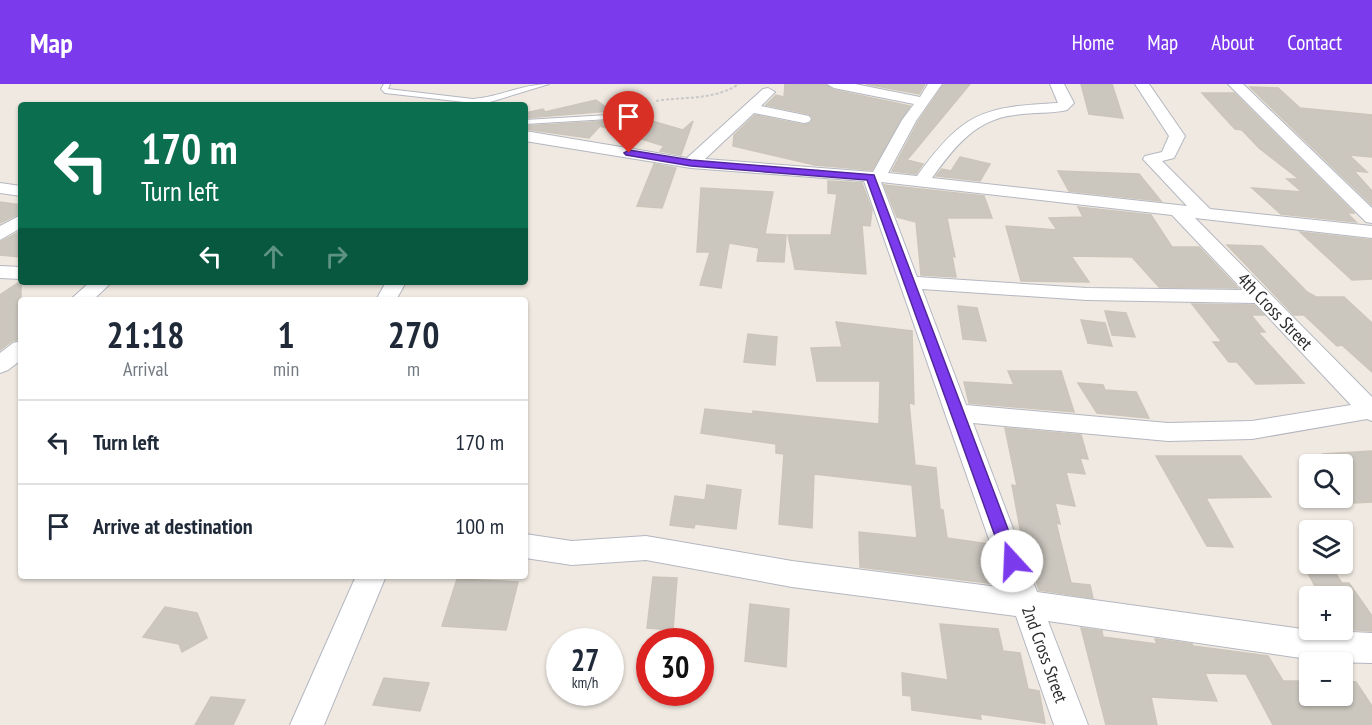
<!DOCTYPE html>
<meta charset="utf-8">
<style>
body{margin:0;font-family:"PT Sans Narrow",sans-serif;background:#f6f6f7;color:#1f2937;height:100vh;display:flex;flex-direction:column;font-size:22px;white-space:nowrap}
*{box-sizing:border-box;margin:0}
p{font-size:20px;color:#747a83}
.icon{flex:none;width:33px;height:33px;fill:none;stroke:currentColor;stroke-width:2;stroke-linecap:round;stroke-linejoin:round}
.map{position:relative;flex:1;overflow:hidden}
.sheet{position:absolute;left:18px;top:213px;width:510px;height:282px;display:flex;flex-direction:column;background:#fff;border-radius:6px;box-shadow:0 2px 4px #0004}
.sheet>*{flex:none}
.hud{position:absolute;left:18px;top:18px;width:510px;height:183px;border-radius:6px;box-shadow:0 2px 4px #0004;background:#0b6e4f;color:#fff;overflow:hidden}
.buttons{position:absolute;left:1299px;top:370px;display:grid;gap:12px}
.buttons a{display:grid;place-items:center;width:54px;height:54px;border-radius:6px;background:#fff;box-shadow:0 2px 4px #0004;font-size:30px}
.speed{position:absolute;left:546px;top:544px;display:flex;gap:12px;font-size:30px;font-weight:700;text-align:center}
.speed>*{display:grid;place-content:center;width:78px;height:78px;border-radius:50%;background:#fff;box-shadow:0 2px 4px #0004;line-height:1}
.speed small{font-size:15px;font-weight:400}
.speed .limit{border:9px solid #d22;background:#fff;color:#111}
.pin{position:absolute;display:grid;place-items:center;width:51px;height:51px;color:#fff;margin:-62px -26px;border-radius:50% 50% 50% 0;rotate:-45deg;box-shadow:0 0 6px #0007}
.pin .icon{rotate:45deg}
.me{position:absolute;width:66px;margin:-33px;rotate:340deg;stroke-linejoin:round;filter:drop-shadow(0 0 4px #0008)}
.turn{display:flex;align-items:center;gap:21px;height:126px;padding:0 24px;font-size:27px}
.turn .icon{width:78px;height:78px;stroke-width:2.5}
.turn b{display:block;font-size:42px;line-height:51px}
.lanes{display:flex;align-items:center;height:57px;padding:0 24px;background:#0003;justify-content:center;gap:30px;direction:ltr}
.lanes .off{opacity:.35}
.eta{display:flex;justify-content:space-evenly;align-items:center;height:102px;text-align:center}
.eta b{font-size:36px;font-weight:800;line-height:42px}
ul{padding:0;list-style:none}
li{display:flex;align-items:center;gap:18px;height:84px;padding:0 24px;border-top:2px solid #e0e1e3}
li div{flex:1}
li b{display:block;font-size:22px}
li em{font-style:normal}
header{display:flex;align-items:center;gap:36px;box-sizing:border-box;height:84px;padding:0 30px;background:#7c3aed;color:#fff}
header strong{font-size:28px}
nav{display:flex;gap:33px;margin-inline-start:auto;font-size:21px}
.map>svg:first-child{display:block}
</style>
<header>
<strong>Map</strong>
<nav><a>Home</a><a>Map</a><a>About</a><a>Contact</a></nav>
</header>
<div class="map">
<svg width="1372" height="641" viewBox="0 0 1372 641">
<rect width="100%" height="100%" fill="#efe9e1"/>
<path fill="#cbc7bf" stroke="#cbc5ba" stroke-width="1.5" d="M785,0H825L834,6L910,22L872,86L815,81L733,62L734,51L755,31L804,41L811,39L813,34L809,30L766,21L776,11L784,13Z
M866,0H925L919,10Z
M944,0H970L907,76L923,80L916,90L892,87L918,38Z
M1081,0H1112L1123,34L1089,30Z
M1250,3L1278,4L1300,24L1372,31V73L1349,71L1367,88L1354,87L1372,107V121Z
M1202,9H1234L1354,129H1347L1356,138L1281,130L1252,104L1302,108L1287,95H1299L1259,64L1242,46L1235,45Z
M596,16L611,27L525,34V29L543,25L545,28Z
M619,33L632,43L645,35L683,46L693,37L681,71L660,67L664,62L600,42L589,54L525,45V42L609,37Z
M960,73L990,80L980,97L936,92L942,85L951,87Z
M654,80L676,84L662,124L637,122Z
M1058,87L1139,90L1161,117L1069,107Z
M828,97L862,99L872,126L870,142L862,141L866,190L795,185L788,151H831L837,110L828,109Z
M884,101L984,112L992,134H947L955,173L952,172L956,193L921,191L916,138L897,133Z
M701,104L773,108L765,150L786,151L784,178L757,177L759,164L729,159L721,204L700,201L710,168H697Z
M0,118L21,121V129L0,139Z
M1078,123L1151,131L1172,163H1199L1238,204L1159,203L1132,173L1071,172L1089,198L1021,197L1006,142L1057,146L1049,134L1083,133Z
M21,147V173L0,171V158Z
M1300,148L1372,156V195L1352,196Z
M1227,161L1262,162L1307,208L1316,213H1344L1372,239V288L1342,261L1337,262L1304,231H1294Z
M21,197V255L12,257L0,266V211Z
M1192,220L1254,221L1264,231H1251L1265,248H1258L1304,299L1256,300L1237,278H1229L1213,258H1222Z
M958,222L977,224L986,257L963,255Z
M1105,227L1126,229L1135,253L1112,251Z
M1081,236L1105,239L1112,262L1088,259Z
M836,238L912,247L914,320L909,319L915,381L936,384L940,425L943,426L947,454L988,460L995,500L860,483L859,448L917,454L912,401L814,390L812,444L779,440L784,370L776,369V360L701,349L705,325L753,330V327L879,340L880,297H817L811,264L842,263Z
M748,250L777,253L775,281L744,278Z
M1008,287H1061L1074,328L969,319L964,298L1014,301Z
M1078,299L1103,301L1105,306L1136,308L1149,334L1097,329Z
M1005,344L1081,351L1088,375L1080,374L1085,390L1066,388L1075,422L1055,419L1060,440L1056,439L1071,499L1090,501L1093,514L1039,506L1028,471H1025L1012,401L1017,402Z
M1372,367V418L1353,419L1342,408V381H1319L1313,374L1325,373L1323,370Z
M1156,372H1241L1271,413L1206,414L1233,463L1207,462Z
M707,401L741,406L736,445L695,440L694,444L670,441L675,412L705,416Z
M1303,480H1329L1342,499H1349L1372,532V547L1342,545V513H1321Z
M653,493L677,494L673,546L647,544Z
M457,495L518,498L506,546L442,542Z
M750,520L789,525L786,583L745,577Z
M165,523L197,529L207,554L182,568L179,560L143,553Z
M940,540L998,545L1003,567L1020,569L1028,605L1039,607L1045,639L980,630L981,635L912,626L911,612L903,611L902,589L948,596Z
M1081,544L1102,547L1103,553L1157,560L1155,555H1157L1192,560L1193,562L1268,572L1283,597H1310V612H1342V597L1356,598L1372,622V641H1273L1246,590L1205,589L1217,617L1151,613L1157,641H1106Z
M384,594L429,599L420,627L373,621Z
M211,613L245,616L233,641H195Z"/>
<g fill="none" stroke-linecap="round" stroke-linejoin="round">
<defs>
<path id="lane" d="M384,0H390L388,5L473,15C499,13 523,0 549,0L490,18L473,19L385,9L381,5Z
M638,18L645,20L609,35L525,40V36L608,31Z"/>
<path id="street" d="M827,0H855L920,13L928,0H942L916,37L888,89L917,92C963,29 981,23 1058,19L1050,0H1064L1074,19L1067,26C1051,30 1032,28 1015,31C976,35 954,63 932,94L1187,122L1143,75L1145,72L1162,68L1169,52L1135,0H1149L1185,52L1174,74L1162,77L1210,125L1372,142V154L1195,134L1372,313V337L1367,335L1252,355L1168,357L973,339L1037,508L1310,546L1372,549V579L1328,578L1048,537L1088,641H1054L1016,532L792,503L646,476L572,481L525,474V450L572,457L646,452L792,477L1006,504L864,97L691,84L525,57V47L687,74L763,5L768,4L775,8L761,22L809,32L811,35L809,38L804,39L754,29L705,75L873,88L902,36L914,20L834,4ZM881,98L1172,131L1243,206L1087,204L917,193ZM922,205L1087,216L1255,219L1351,321L1252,337L1168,339L966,321Z
M1228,0H1243L1372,124V139L1366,138Z
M0,99L21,102V112L0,109Z
M21,131V144L0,156V142Z
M0,182L21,183V195L0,194Z
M90,198H112L93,216H70Z
M386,198H406L396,216H376Z
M21,257V276L8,286L0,289V269L13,259Z
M356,492H386L324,641H290Z"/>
</defs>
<use href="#lane" stroke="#b4b7c1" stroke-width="2"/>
<use href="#street" stroke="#b4b7c1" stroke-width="2"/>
<path stroke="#c9c9c9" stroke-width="2" stroke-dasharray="3 2" stroke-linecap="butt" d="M656,17C685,12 713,17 739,0"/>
<use href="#lane" fill="#fff" fill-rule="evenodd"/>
<use href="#street" fill="#fff" fill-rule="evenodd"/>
</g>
<path fill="#7c3aed" stroke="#51269a" stroke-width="1.5" d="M629,66L691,76L874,91L1020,477L1018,482L1012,485L1006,482L1004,477L867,96L691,82L626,71L624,69Z"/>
<g text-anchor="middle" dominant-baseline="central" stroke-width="4.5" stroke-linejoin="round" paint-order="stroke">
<g font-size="18" fill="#2e2e2e" stroke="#fff">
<text transform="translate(1275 227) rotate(46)">4th Cross Street</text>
<text transform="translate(1045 570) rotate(70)">2nd Cross Street</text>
</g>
</g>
</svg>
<div class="buttons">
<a><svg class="icon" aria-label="search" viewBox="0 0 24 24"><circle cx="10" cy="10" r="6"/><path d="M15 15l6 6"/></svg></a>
<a><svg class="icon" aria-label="layers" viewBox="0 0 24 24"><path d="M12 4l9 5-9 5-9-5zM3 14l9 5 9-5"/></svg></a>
<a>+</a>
<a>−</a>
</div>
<div class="speed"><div>27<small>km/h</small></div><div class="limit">30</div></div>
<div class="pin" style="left:629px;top:69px;background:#d93025"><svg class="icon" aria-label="arrive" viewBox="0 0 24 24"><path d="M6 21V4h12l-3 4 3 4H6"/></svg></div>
<svg class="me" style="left:1012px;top:477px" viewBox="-20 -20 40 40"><circle r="19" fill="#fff"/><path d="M0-13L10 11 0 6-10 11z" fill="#7c3aed"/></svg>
<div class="hud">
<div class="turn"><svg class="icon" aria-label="left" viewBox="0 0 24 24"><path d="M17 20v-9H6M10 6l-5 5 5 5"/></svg><div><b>170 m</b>Turn left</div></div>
<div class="lanes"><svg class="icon" aria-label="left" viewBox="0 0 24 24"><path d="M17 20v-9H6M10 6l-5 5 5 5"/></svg><svg class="icon off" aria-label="ahead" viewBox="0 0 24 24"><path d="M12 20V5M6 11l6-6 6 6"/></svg><svg class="icon off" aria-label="right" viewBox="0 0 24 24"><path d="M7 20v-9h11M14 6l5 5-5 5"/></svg></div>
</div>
<section class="sheet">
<div class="eta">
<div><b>21:18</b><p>Arrival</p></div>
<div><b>1</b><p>min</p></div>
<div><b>270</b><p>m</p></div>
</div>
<ul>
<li><svg class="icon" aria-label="left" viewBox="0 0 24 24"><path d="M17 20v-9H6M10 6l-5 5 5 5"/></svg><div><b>Turn left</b></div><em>170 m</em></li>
<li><svg class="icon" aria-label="arrive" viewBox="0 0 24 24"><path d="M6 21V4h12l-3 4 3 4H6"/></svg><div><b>Arrive at destination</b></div><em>100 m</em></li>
</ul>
</section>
</div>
